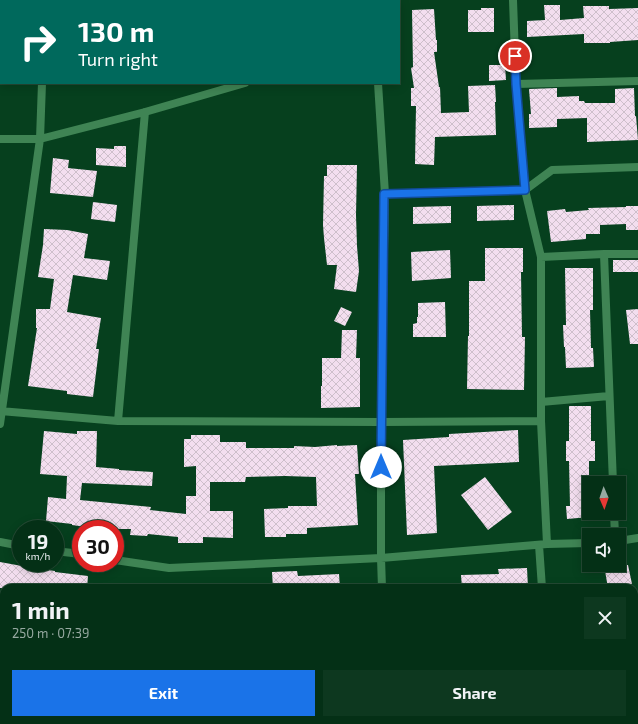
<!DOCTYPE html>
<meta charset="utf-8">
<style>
body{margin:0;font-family:"Exo 2",sans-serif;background:#0d381f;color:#f1f3f6;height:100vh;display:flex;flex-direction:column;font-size:15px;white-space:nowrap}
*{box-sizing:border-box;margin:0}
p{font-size:13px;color:#97a9a1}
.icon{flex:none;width:22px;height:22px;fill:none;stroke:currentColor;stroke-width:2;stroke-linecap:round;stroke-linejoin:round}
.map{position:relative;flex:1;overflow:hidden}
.details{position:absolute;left:0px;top:584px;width:638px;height:140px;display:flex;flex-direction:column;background:#043016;border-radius:12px 12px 0 0;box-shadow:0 2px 10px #0003,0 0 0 1px #254b35}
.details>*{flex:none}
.guide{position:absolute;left:0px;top:0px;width:400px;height:84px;box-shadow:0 2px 10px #0003,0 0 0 1px #254b35;background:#00695c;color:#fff;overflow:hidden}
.needle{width:26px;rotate:178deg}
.tools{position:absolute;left:582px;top:476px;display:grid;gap:8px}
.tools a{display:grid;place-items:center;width:44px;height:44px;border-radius:0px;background:#043016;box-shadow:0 2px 10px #0003,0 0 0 1px #254b35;font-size:20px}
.speed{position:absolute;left:12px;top:520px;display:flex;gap:8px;font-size:20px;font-weight:700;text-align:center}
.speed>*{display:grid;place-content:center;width:52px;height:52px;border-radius:50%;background:#043016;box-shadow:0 2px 10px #0003,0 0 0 1px #254b35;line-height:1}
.speed small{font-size:10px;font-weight:400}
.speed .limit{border:6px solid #d22;background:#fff;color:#111}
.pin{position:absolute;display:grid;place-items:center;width:34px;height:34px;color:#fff;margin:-17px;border:2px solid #fff;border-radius:50%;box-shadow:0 1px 4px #0007}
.me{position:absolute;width:44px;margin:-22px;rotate:0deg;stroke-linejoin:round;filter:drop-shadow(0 0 3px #0008)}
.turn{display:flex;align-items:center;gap:14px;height:84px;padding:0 12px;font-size:18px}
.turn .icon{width:52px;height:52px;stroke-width:2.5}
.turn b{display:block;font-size:28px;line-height:34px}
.round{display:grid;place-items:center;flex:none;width:42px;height:42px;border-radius:0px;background:#0d381f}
.headline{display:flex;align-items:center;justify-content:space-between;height:68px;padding:0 12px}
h1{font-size:24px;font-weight:700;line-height:30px}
.action{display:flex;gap:8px;margin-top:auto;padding:8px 12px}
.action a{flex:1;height:46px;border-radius:0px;background:#1a73e8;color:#fff;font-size:16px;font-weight:700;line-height:46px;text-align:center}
.action a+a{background:#0d381f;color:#f1f3f6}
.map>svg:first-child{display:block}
</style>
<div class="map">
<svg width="638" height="724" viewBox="0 0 638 724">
<defs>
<pattern id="building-cross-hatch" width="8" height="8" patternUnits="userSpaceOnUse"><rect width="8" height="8" fill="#f3deef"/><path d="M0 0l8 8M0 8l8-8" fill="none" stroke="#cebfcb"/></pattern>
</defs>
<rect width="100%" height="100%" fill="#06401e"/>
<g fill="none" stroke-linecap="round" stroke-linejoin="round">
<path stroke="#2c6873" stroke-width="4.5" d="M634,699H638
M0,714L4,715
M57,720L100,724
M368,724L410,720"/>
</g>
<path fill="url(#building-cross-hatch)" d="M544,5H560V20L584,18L583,6H609V9L638,8V40L610,42V43H584V34L527,37V21L545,20Z
M481,8H494V32H468V10H481Z
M434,9L436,40H437V52H434L439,87H440L441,113L469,112L468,86L495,85L496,102H495L496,135L435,137L434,165L415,164L416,106H411V88H414L411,68L413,67L412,10Z
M489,65H505L506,80L489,81Z
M557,88V97L579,96V101H584L585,103H615V89L634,88L635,116H636L638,140L587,142V118L557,119V127L529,128V114H531L529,89Z
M114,146H126V167L96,165V148L114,149Z
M53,158L69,160L68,168L97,171L93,197L50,193Z
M327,165H357L356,215L357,246L359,271L356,292L334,289L337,265H327L324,238L323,225L324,176H327Z
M93,202L117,205L115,222L91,219Z
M514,205V220L477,221V206Z
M451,206V223L413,224V207Z
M626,206H638V230H626V224L600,225V234H586V239L551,242L547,211L565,209L566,212L589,210L588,208L626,207Z
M44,229L67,230L88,234L84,258L110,261L107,280L73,275L67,312L101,318L96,349H99L93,397L67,394V391L28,386L37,328H36V309H50L54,279L38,277L43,245Z
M485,248H523V272H521L522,337H525L524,390L467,389L468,336H469V281H485Z
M450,250L451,278L412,281L411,252Z
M613,260H638V272H613Z
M565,268H593V310H590L591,348H593L594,367L566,368L565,347H564L563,325H566Z
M445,302L446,337H413V324L417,323V317H418V303Z
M341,307L352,312L345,326L334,321Z
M638,309V344H630L626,310Z
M342,330H357L356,358H360V407L321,408V386H322V358H341Z
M569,406H591V441H595V461H589V517L567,519L566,506H570L569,461H566V441H569Z
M518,430L519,462L434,466L437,533L407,535L403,440L449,437V434Z
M44,431L77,434V431H97L96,467L119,469V470L153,472L152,486L82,483L80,500L151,507L150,510L186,514V496H196V466L184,467V439H191V435H220V442H246V448H294V446L315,447L337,445V446L357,445L359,474H355L358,525L307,528V534H286V537H265L264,509L288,508V506H317L316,477L285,476L246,477L245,482H210V511H233V538L203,537V543H178V537L148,534L147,536L130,535L131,529H93V528L72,525V524L46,521L48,497L66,499L67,476L40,474Z
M485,477L512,512L488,530L461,495Z
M0,562L33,568L55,571V572L88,576L87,588H0Z
M604,565H628L632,584L608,588Z
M527,568L528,588H462L461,575L499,574L498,569Z
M297,571L298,576L339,574L340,588H273L272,572Z"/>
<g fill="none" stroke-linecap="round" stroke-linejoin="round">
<path stroke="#3f8454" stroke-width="8" d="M372,0V1
M513,0L516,84L525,190L541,257V421L547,544
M46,1V0
M378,83L385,194L381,422V558L382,588
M516,84L638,81
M0,139H40L145,112L245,83
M385,194L525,190L552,170L638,167
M604,254L613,483
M541,257L604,254H638
M541,402L609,396
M0,411L118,421L381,422L541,421
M118,421L145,112
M0,424L40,139L42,83
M614,513L615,535
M619,541L638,538
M0,542L21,546
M539,545L542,588
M55,551L81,554
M115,560L169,568L381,558L547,544L589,543
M634,655L638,654
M0,669H4"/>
</g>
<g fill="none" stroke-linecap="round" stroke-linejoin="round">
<defs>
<path id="route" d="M381,467L384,194L525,190L516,84L515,56"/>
</defs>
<use href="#route" stroke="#114b97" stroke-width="10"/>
<use href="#route" stroke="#1a73e8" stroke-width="7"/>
</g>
</svg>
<div class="tools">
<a><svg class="needle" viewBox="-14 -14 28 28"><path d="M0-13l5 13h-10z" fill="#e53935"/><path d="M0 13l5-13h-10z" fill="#97a9a1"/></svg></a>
<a><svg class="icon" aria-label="sound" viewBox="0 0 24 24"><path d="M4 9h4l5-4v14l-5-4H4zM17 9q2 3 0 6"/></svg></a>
</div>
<div class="speed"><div>19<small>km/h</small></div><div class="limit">30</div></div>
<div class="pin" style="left:515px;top:56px;background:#d93025"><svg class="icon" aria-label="arrive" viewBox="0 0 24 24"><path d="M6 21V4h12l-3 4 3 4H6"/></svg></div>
<svg class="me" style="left:381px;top:467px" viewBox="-20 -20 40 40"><circle r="19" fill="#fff"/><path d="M0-13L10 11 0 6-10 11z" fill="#1a73e8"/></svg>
<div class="guide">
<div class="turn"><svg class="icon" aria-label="right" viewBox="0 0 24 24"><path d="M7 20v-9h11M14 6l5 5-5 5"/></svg><div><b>130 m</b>Turn right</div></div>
</div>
<section class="details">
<div class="headline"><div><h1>1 min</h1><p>250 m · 07:39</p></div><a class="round"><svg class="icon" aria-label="close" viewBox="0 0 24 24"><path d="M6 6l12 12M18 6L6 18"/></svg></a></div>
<div class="action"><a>Exit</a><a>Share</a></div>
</section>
</div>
